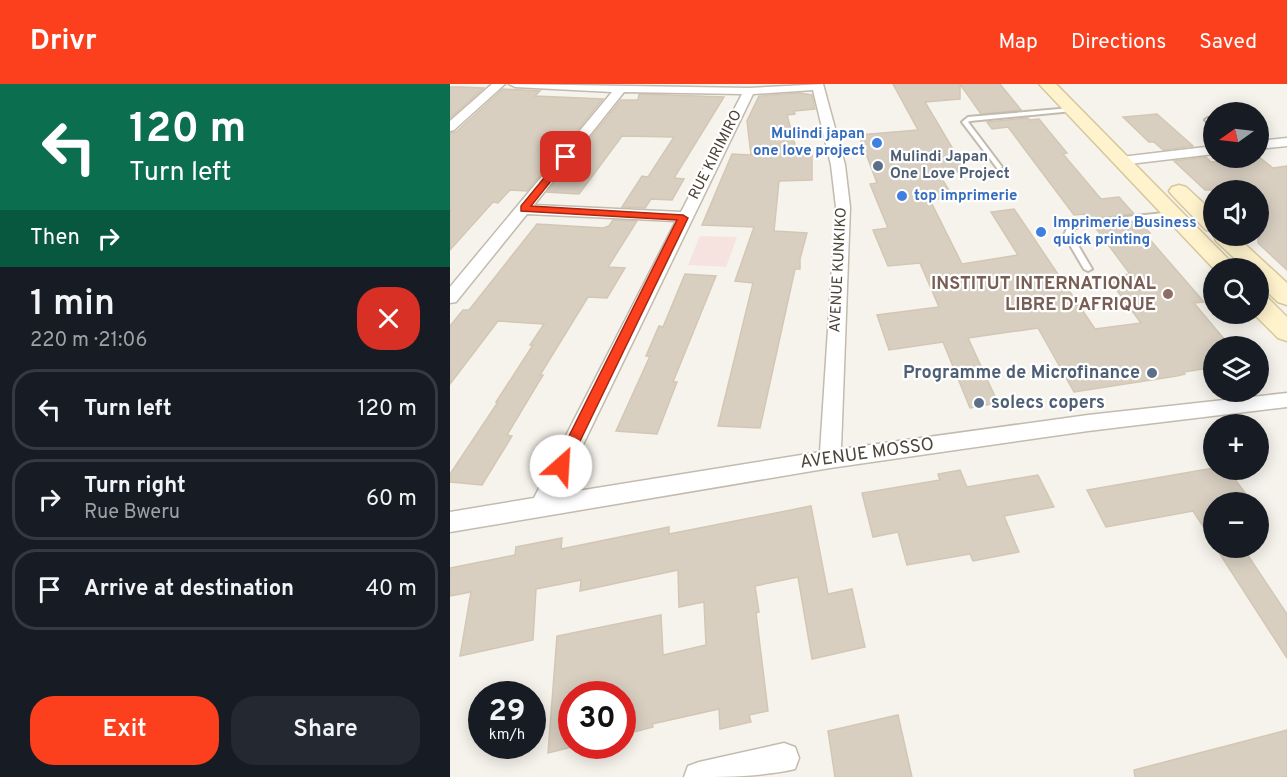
<!DOCTYPE html>
<meta charset="utf-8">
<style>
body{margin:0;font-family:Overpass,sans-serif;background:#242831;color:#f1f3f6;height:100vh;display:flex;flex-direction:column;font-size:22px;white-space:nowrap}
*{box-sizing:border-box;margin:0}
p{font-size:20px;color:#9ea1a6}
.icon{flex:none;width:33px;height:33px;fill:none;stroke:currentColor;stroke-width:2;stroke-linecap:round;stroke-linejoin:round}
.map{position:relative;flex:1;overflow:hidden}
.drawer{display:flex;flex-direction:column;background:#171b24;width:450px}
.drawer>*{flex:none}
.banner{background:#0b6e4f;color:#fff;overflow:hidden}
.needle{width:39px;rotate:256deg}
.controls{position:absolute;left:753px;top:18px;display:grid;gap:12px}
.controls a{display:grid;place-items:center;width:66px;height:66px;border-radius:50%;background:#171b24;box-shadow:0 3px 15px #0003;font-size:30px}
.speed{position:absolute;left:18px;top:597px;display:flex;gap:12px;font-size:30px;font-weight:700;text-align:center}
.speed>*{display:grid;place-content:center;width:78px;height:78px;border-radius:50%;background:#171b24;box-shadow:0 3px 15px #0003;line-height:1}
.speed small{font-size:15px;font-weight:400}
.speed .limit{border:9px solid #d22;background:#fff;color:#111}
.pin{position:absolute;display:grid;place-items:center;width:51px;height:51px;color:#fff;margin:-26px;border-radius:12px;box-shadow:0 3px 9px #0006}
.me{position:absolute;width:66px;margin:-33px;rotate:26deg;stroke-linejoin:round;filter:drop-shadow(0 0 4px #0008)}
.turn{display:flex;align-items:center;gap:21px;height:126px;padding:0 30px;font-size:27px}
.turn .icon{width:78px;height:78px;stroke-width:2.5}
.turn b{display:block;font-size:42px;line-height:51px}
.then{display:flex;align-items:center;height:57px;padding:0 30px;background:#0003;gap:12px;font-size:22px}
.round{display:grid;place-items:center;flex:none;width:63px;height:63px;border-radius:24px;background:#242831}
.head{display:flex;align-items:center;justify-content:space-between;height:102px;padding:0 30px}
h1{font-size:36px;font-weight:600;line-height:45px}
.primary-button{display:flex;gap:12px;margin-top:auto;padding:12px 30px}
.primary-button a{flex:1;height:69px;border-radius:24px;background:#fc3f1d;color:#fff;font-size:24px;font-weight:600;line-height:69px;text-align:center}
.primary-button a+a{background:#242831;color:#f1f3f6}
ul{padding:0;list-style:none}
li{display:flex;align-items:center;gap:18px;height:81px;margin:0 12px 9px;padding:0 18px;border:3px solid #363941;border-radius:24px}
li div{flex:1}
li b{display:block;font-size:22px}
li em{font-style:normal}
header{display:flex;align-items:center;gap:36px;box-sizing:border-box;height:84px;padding:0 30px;background:#fc3f1d;color:#fff}
header strong{font-size:28px}
nav{display:flex;gap:33px;margin-inline-start:auto;font-size:21px}
main{display:flex;flex:1;min-height:0}
.map>svg:first-child{display:block}
</style>
<header>
<strong>Drivr</strong>
<nav><a>Map</a><a>Directions</a><a>Saved</a></nav>
</header>
<main>
<section class="drawer">
<div class="banner">
<div class="turn"><svg class="icon" aria-label="left" viewBox="0 0 24 24"><path d="M17 20v-9H6M10 6l-5 5 5 5"/></svg><div><b>120 m</b>Turn left</div></div>
<div class="then">Then<svg class="icon" aria-label="right" viewBox="0 0 24 24"><path d="M7 20v-9h11M14 6l5 5-5 5"/></svg></div>
</div>
<div class="head"><div><h1>1 min</h1><p>220 m · 21:06</p></div><a class="round" style="background:#d93025;color:#fff"><svg class="icon" aria-label="close" viewBox="0 0 24 24"><path d="M6 6l12 12M18 6L6 18"/></svg></a></div>
<ul>
<li><svg class="icon" aria-label="left" viewBox="0 0 24 24"><path d="M17 20v-9H6M10 6l-5 5 5 5"/></svg><div><b>Turn left</b></div><em>120 m</em></li>
<li><svg class="icon" aria-label="right" viewBox="0 0 24 24"><path d="M7 20v-9h11M14 6l5 5-5 5"/></svg><div><b>Turn right</b><p>Rue Bweru</p></div><em>60 m</em></li>
<li><svg class="icon" aria-label="arrive" viewBox="0 0 24 24"><path d="M6 21V4h12l-3 4 3 4H6"/></svg><div><b>Arrive at destination</b></div><em>40 m</em></li>
</ul>
<div class="primary-button"><a>Exit</a><a>Share</a></div>
</section>
<div class="map">
<svg width="837" height="693" viewBox="0 0 837 693">
<rect width="100%" height="100%" fill="#f6f3ec"/>
<path fill="#f6e3e0" d="M250,152L287,153L276,183L238,181Z"/>
<path fill="#d8cfc1" stroke="#d3c7b4" stroke-width="1.5" d="M443,0H510V15L475,18L516,87L489,90L503,113L480,116L512,180L568,171L541,128L564,125L645,245L691,239L657,193L680,190L645,143L690,138L700,149L695,150L754,218L744,219L780,262H764V283L734,288L735,290L727,292L624,308L588,244L518,254L548,319L520,324L493,258L439,266L427,231L489,223L470,179L438,182L423,146L438,144L420,100L427,99L409,51L468,46Z
M510,0H550L571,26L531,30Z
M0,3H11L34,4L0,34Z
M53,5L90,7L85,12L153,15L77,107L60,106L48,119L43,118L0,166V49L6,48Z
M350,9L362,11L365,25L344,27L345,30L337,31L348,72L362,71V96L329,97L324,147L357,149L350,175V185H345L310,344L268,342L303,199L285,197L304,143L252,141L282,70L301,71L297,37L309,12Z
M189,10L274,13L224,94L234,95L222,116L201,115L195,124L172,123L192,92L198,93L224,53L172,52L129,110L97,108L171,16H188Z
M707,30L743,62L713,66L704,58H699L673,33Z
M578,34L580,36L589,35L617,69L613,70L651,115L669,113L684,130L638,135L634,130L624,131L558,43L542,45L537,38Z
M756,73L761,78L809,73L823,84L837,82V186L808,159V106H755L724,77Z
M163,136L187,137L158,183L175,184L157,214L138,213L90,291H93L57,351L62,352L32,401L0,398V390L48,318H46L83,261H80L94,240L48,237L0,300V242L13,226H19L87,140L153,144L159,142Z
M235,190L266,192L223,298H227L207,350L166,347L200,272H196L209,242L213,243Z
M764,384V386H778L802,418H764V459L743,427L656,443L637,406Z
M510,386L517,403L588,391L604,423L554,432L569,468L523,477L520,470L457,481L448,448L423,453L412,409L490,396L488,390Z
M361,422L378,510L402,505L415,563L362,575L348,493L305,502L309,528L306,529L318,627L299,631L301,638L270,645L269,625L202,640L203,643L172,651V610H122V663L98,669L107,552L211,531L213,571L256,561L254,518L229,523L228,486L130,507L131,496L86,505L83,556L10,572L21,508L0,512V484L65,471L66,463L112,454L111,465L219,443V450Z
M766,464H793L837,530V574Z
M448,631L462,693H385L378,647Z
M837,646V693H685L684,686Z"/>
<g fill="none" stroke-linecap="round" stroke-linejoin="round">
<defs>
<path id="lane" d="M621,24L624,26L623,27L520,37L518,38L552,83L549,85L547,84L512,38L518,33Z
M758,34L764,37V43L755,36Z
M723,128H726V132L631,142L624,145L622,151L642,185L638,187L634,185L614,151L618,142L629,138Z"/>
<path id="street" d="M42,0H55L4,46L0,47V37Z
M59,0L299,4L373,0L395,81L400,123L391,365L638,331L837,309V323L638,347L380,384L0,448V428L84,414L226,137L77,130L6,218L0,219V203L162,8L65,3ZM363,6L381,81L386,123L370,368L109,410L303,10ZM174,8L292,10L231,128L84,121Z
M837,54V62L808,65V57Z
M764,62V70L671,81L664,77L671,73Z
M334,659L345,663L349,674L345,685C311,693 270,693 234,693L238,682L249,678Z"/>
<path id="secondary" d="M589,0H606L787,184L764,185Z
M729,101L736,103L764,129V147L756,146L722,111L719,107L722,103Z
M764,151L786,152L837,199V221L828,218L808,199V184H795L766,157Z
M808,211L817,213L837,233V257L828,254L804,230H808Z"/>
</defs>
<use href="#lane" stroke="#c2bbae" stroke-width="4"/>
<use href="#street" stroke="#c2bbae" stroke-width="3"/>
<use href="#secondary" stroke="#d6c79b" stroke-width="3"/>
<use href="#lane" fill="#fff" fill-rule="evenodd"/>
<use href="#street" fill="#fff" fill-rule="evenodd"/>
<use href="#secondary" fill="#fff3cd" fill-rule="evenodd"/>
</g>
<path fill="#fc3f1d" stroke="#a42913" stroke-width="1.5" d="M112,72L120,73L81,122L233,131L238,134L118,382L116,386H106L104,382L227,136L71,127V122Z"/>
<g fill="#3f7fe0" stroke="#fff" stroke-width="2">
<circle cx="427" cy="59" r="6"/>
<circle cx="452" cy="112" r="6"/>
<circle cx="591" cy="148" r="6"/>
</g>
<g fill="#5c6f8a" stroke="#fff" stroke-width="2">
<circle cx="428" cy="82" r="6"/>
<circle cx="702" cy="289" r="6"/>
<circle cx="529" cy="319" r="6"/>
</g>
<circle fill="#8d6e63" stroke="#fff" stroke-width="2" cx="718" cy="210" r="6"/>
<g text-anchor="middle" dominant-baseline="central" stroke-width="4.5" stroke-linejoin="round" paint-order="stroke">
<g font-size="15" font-weight="bold" fill="#366cbe" stroke="#fff" text-anchor="start">
<text x="415" y="50" text-anchor="end">Mulindi japan<tspan x="415" dy="17">one love project</tspan></text>
<text x="464" y="112">top imprimerie</text>
<text x="603" y="139">Imprimerie Business<tspan x="603" dy="17">quick printing</tspan></text>
</g>
<g font-size="15" fill="#4b4439" stroke="#fff">
<text transform="translate(266 71) rotate(-63)">RUE KIRIMIRO</text>
<text transform="translate(389 186) rotate(-87)">AVENUE KUNKIKO</text>
</g>
<g font-size="15" font-weight="bold" fill="#4e5e75" stroke="#fff" text-anchor="start">
<text x="440" y="73">Mulindi Japan<tspan x="440" dy="17">One Love Project</tspan></text>
</g>
<g font-size="18" font-weight="bold" fill="#785e54" stroke="#fff" text-anchor="end">
<text x="706" y="200">INSTITUT INTERNATIONAL<tspan x="706" dy="21">LIBRE D'AFRIQUE</tspan></text>
</g>
<g font-size="18" font-weight="bold" fill="#4e5e75" stroke="#fff" text-anchor="end">
<text x="690" y="289">Programme de Microfinance</text>
<text x="541" y="319" text-anchor="start">solecs copers</text>
</g>
<g font-size="18" fill="#4b4439" stroke="#fff">
<text transform="translate(417 370) rotate(-8)">AVENUE MOSSO</text>
</g>
</g>
</svg>
<div class="controls">
<a><svg class="needle" viewBox="-14 -14 28 28"><path d="M0-13l5 13h-10z" fill="#e53935"/><path d="M0 13l5-13h-10z" fill="#9ea1a6"/></svg></a>
<a><svg class="icon" aria-label="sound" viewBox="0 0 24 24"><path d="M4 9h4l5-4v14l-5-4H4zM17 9q2 3 0 6"/></svg></a>
<a><svg class="icon" aria-label="search" viewBox="0 0 24 24"><circle cx="10" cy="10" r="6"/><path d="M15 15l6 6"/></svg></a>
<a><svg class="icon" aria-label="layers" viewBox="0 0 24 24"><path d="M12 4l9 5-9 5-9-5zM3 14l9 5 9-5"/></svg></a>
<a>+</a>
<a>−</a>
</div>
<div class="speed"><div>29<small>km/h</small></div><div class="limit">30</div></div>
<div class="pin" style="left:116px;top:73px;background:#d93025"><svg class="icon" aria-label="arrive" viewBox="0 0 24 24"><path d="M6 21V4h12l-3 4 3 4H6"/></svg></div>
<svg class="me" style="left:111px;top:382px" viewBox="-20 -20 40 40"><circle r="19" fill="#fff"/><path d="M0-13L10 11 0 6-10 11z" fill="#fc3f1d"/></svg>
</div>
</main>
